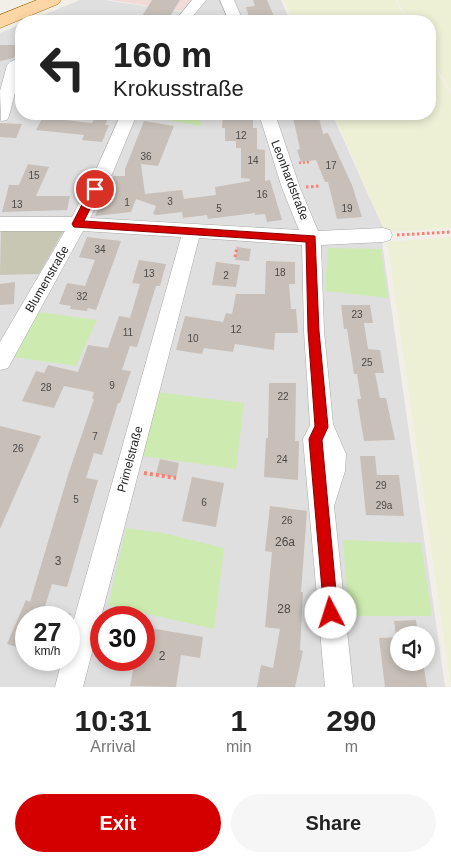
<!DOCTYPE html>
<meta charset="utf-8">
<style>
body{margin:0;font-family:Arial,sans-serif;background:#f6f6f6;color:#222;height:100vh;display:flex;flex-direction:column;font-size:19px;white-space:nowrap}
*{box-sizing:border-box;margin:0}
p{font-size:16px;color:#767676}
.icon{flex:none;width:28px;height:28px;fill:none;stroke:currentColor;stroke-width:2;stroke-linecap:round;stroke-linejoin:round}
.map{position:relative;height:687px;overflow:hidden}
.sheet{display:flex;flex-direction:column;background:#fff;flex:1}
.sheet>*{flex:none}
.banner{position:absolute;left:15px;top:15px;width:421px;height:105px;border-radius:20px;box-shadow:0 2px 8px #0003;background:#fff;color:#222;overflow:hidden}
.tools{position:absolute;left:390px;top:626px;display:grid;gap:10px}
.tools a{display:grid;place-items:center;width:45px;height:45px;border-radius:50%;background:#fff;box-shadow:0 2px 8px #0003;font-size:25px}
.speed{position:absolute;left:15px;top:606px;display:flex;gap:10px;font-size:25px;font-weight:700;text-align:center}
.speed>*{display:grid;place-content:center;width:65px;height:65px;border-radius:50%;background:#fff;box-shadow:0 2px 8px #0003;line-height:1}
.speed small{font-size:12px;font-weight:400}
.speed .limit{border:8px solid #d22;background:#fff;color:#111}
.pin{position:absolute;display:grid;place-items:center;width:42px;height:42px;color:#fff;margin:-21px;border:2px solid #fff;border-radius:50%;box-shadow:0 1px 5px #0007}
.me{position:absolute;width:55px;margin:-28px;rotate:355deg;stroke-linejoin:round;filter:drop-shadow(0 0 4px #0008)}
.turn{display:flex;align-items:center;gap:18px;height:105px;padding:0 15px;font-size:22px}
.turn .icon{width:65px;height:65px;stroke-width:2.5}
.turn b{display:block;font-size:35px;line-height:42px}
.eta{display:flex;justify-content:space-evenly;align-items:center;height:85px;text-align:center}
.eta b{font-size:30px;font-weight:800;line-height:35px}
.action{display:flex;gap:10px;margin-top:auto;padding:10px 15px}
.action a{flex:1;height:58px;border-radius:30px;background:#d40000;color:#fff;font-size:20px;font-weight:800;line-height:58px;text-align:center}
.action a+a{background:#f6f6f6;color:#222}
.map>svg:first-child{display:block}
</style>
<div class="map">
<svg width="451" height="687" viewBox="0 0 451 687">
<rect width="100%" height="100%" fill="#f2efe9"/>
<path fill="#e0dfdf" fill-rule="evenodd" d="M80,0H104L183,12L194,0H281L290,21H29Z
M21,24V114H332L385,232L382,242L445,687H0V33ZM26,618H69V660H26ZM101,618H144V660H101ZM399,635H426V662H399Z"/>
<path fill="#f2dad9" d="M109,0H193L183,11Z"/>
<path fill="#c7c7b4" d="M1,227L64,230L39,274L0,275Z"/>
<path fill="#eef0d5" d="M284,0H395L407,21H293Z
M397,0H451V91L430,56V21H409Z
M430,60L451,95V228L385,232L334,114H430Z
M451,237V687L387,242Z"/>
<path fill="#cdebb0" d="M139,114H199L201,126L139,115Z
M328,248L381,249L388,298L325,291Z
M39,312L97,320L76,366L13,357Z
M157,392L244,403L236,469L143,456Z
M126,528L163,533L224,548L214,629L108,605Z
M343,540L421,543L432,616H349Z"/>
<path fill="#c7bfb8" d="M152,0H180L167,21H139Z
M253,0H267L276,21H250L246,7L255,6Z
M0,45H18L14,58L0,61Z
M97,114H110L105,125H109L102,142L82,140L84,135L36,130L43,117L90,123H92Z
M302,114H318L323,134L328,133L352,185L362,217L337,219L328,182H325L316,160L301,162L297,150L300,149L293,117H302Z
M223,115L253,116V128H257V149L265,150V181L270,180L282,220L267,222L265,214L255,215V213L208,219L207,215L183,218L182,212L157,215L153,214L156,206L136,199L131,212L95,216L113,176H125V169L144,121L174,126L158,166L141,164L145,194L182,190L184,199L216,195L215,187L250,181V179L241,178V148H236V141H225V128H222Z
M0,123L22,124L16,138L0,137Z
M28,164L49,167L36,196H70L67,210L2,212L9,185H19Z
M87,237L121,241L96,310L88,308L87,311L70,309L71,306L59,304L67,283L85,286L95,260L79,257Z
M237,247L251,249L249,261L235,260Z
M139,260L166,264L160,286H156L137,347L130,346L122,370L131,371L120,403H118L102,455L94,453L86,478L98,480L67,587L52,584L45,606L71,614V618H26V650L7,644L26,600L30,602L68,475L94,399L92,398L94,392L64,386L54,408L22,401L36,371L44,373L48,365L78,372L88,345L108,348L119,316L130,318L140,284L132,283Z
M266,261L295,262V284H289L291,309H296L298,333H275L274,350L235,344L233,352L204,348L202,354L176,350L185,316L223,322L226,313L232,314L236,294H265Z
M216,262L240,265L236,287L212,285Z
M15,282L14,304L0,305V284Z
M341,305H370L373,323H364L368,349L380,350L384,373H375L380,398H386L395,440L364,441L357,399H361L357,374H354L347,329H344Z
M269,383H296L295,441H299L298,480L264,477L266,438H268Z
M0,426L41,436L0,529Z
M360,456H375L377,475H399L404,516L366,515Z
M160,459L179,463L176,478L156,474Z
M192,477L224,483L216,527L182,521Z
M270,506L307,511L301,592H303L300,650L303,651L295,687H257L261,665L273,668L280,629L265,627L272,552L265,551Z
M416,620L418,635H396L394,621Z
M144,627L203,637L200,658L181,655L176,687L130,686L135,660H144Z
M399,637V662H423L427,687H385L379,638Z"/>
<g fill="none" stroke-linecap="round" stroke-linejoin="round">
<defs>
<path id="minor" d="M192,0H206L189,21H175Z
M220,0H234L243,21H229Z
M15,60L21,63V70L9,116L7,120L1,121L0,91L7,65L10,62Z
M121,114H137L113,172L90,218L299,230L282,188L259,114H275L300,188L318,231L383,228L390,230L392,235L390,240L383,242L321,245L324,331L333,424L346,454L345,471L334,506L353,687H325L303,439L310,425L304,331L302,245L199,238L83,687H55L62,660H69V637L181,237L83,231L8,368L0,370V342L65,231H0V217H72L95,172Z"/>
<path id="major" d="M37,0H61L58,4L0,28V15Z"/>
</defs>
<use href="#minor" stroke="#a9a9a9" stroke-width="1"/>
<use href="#major" stroke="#a06b00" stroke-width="1"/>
<path stroke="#fa8072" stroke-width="2.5" stroke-dasharray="2 2" stroke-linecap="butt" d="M299,163L311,162"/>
<path stroke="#fa8072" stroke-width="3" stroke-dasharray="2.5 2.5" stroke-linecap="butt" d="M306,187L320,186
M397,235L451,232
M235,257L237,247"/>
<path stroke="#fa8072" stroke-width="4" stroke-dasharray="3 3" stroke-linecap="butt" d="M144,473L176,478"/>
<use href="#minor" fill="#fff" fill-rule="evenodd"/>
<use href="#major" fill="#fcd6a4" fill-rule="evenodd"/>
</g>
<path fill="#d40000" stroke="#8a0000" d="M95,186L100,189L84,221L315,236L319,331L328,427L322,440L338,613L336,618L331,620L326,618L324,613L309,439L315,426L308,331L306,242L74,227L72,224L90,189Z"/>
<g text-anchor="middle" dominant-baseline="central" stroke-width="4" stroke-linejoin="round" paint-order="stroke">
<g font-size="10" fill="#4b4948">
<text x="241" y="135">12</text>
<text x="146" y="156">36</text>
<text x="253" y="160">14</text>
<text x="331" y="165">17</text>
<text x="34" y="175">15</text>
<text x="262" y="194">16</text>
<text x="170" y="201">3</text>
<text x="127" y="202">1</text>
<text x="17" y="204">13</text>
<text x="219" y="208">5</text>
<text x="347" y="208">19</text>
<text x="100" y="249">34</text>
<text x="280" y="272">18</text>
<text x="149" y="273">13</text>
<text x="226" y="275">2</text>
<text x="82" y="296">32</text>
<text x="357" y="314">23</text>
<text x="236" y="329">12</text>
<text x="128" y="332">11</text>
<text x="193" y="338">10</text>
<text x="367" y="362">25</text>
<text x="112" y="385">9</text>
<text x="46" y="387">28</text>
<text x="283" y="396">22</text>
<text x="95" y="436">7</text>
<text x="18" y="448">26</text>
<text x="282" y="459">24</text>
<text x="381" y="485">29</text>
<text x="76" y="499">5</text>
<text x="204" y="502">6</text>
<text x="384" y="505">29a</text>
<text x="287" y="520">26</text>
</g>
<g font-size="12" fill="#222" stroke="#fff">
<text transform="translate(290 180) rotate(69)">Leonhardstraße</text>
<text transform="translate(47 279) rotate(-60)">Blumenstraße</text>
<text transform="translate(130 459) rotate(-75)">Primelstraße</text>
</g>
<g font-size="12" fill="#4b4948">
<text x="285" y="542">26a</text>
<text x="58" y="561">3</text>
<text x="284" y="609">28</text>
<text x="162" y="656">2</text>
</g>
</g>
</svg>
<div class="tools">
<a><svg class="icon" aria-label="sound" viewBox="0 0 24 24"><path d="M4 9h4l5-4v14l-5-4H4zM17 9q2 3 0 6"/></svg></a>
</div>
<div class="speed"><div>27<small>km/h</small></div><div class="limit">30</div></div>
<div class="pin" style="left:95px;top:189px;background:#d93025"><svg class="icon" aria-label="arrive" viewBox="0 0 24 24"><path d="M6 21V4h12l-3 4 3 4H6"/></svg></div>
<svg class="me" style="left:331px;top:613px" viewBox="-20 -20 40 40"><circle r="19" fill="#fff"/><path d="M0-13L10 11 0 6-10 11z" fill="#d40000"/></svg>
<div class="banner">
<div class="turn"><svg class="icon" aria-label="left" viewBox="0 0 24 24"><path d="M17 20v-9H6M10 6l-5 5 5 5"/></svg><div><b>160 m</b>Krokusstraße</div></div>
</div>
</div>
<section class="sheet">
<div class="eta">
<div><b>10:31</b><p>Arrival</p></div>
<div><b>1</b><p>min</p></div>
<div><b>290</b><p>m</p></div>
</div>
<div class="action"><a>Exit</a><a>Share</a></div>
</section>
